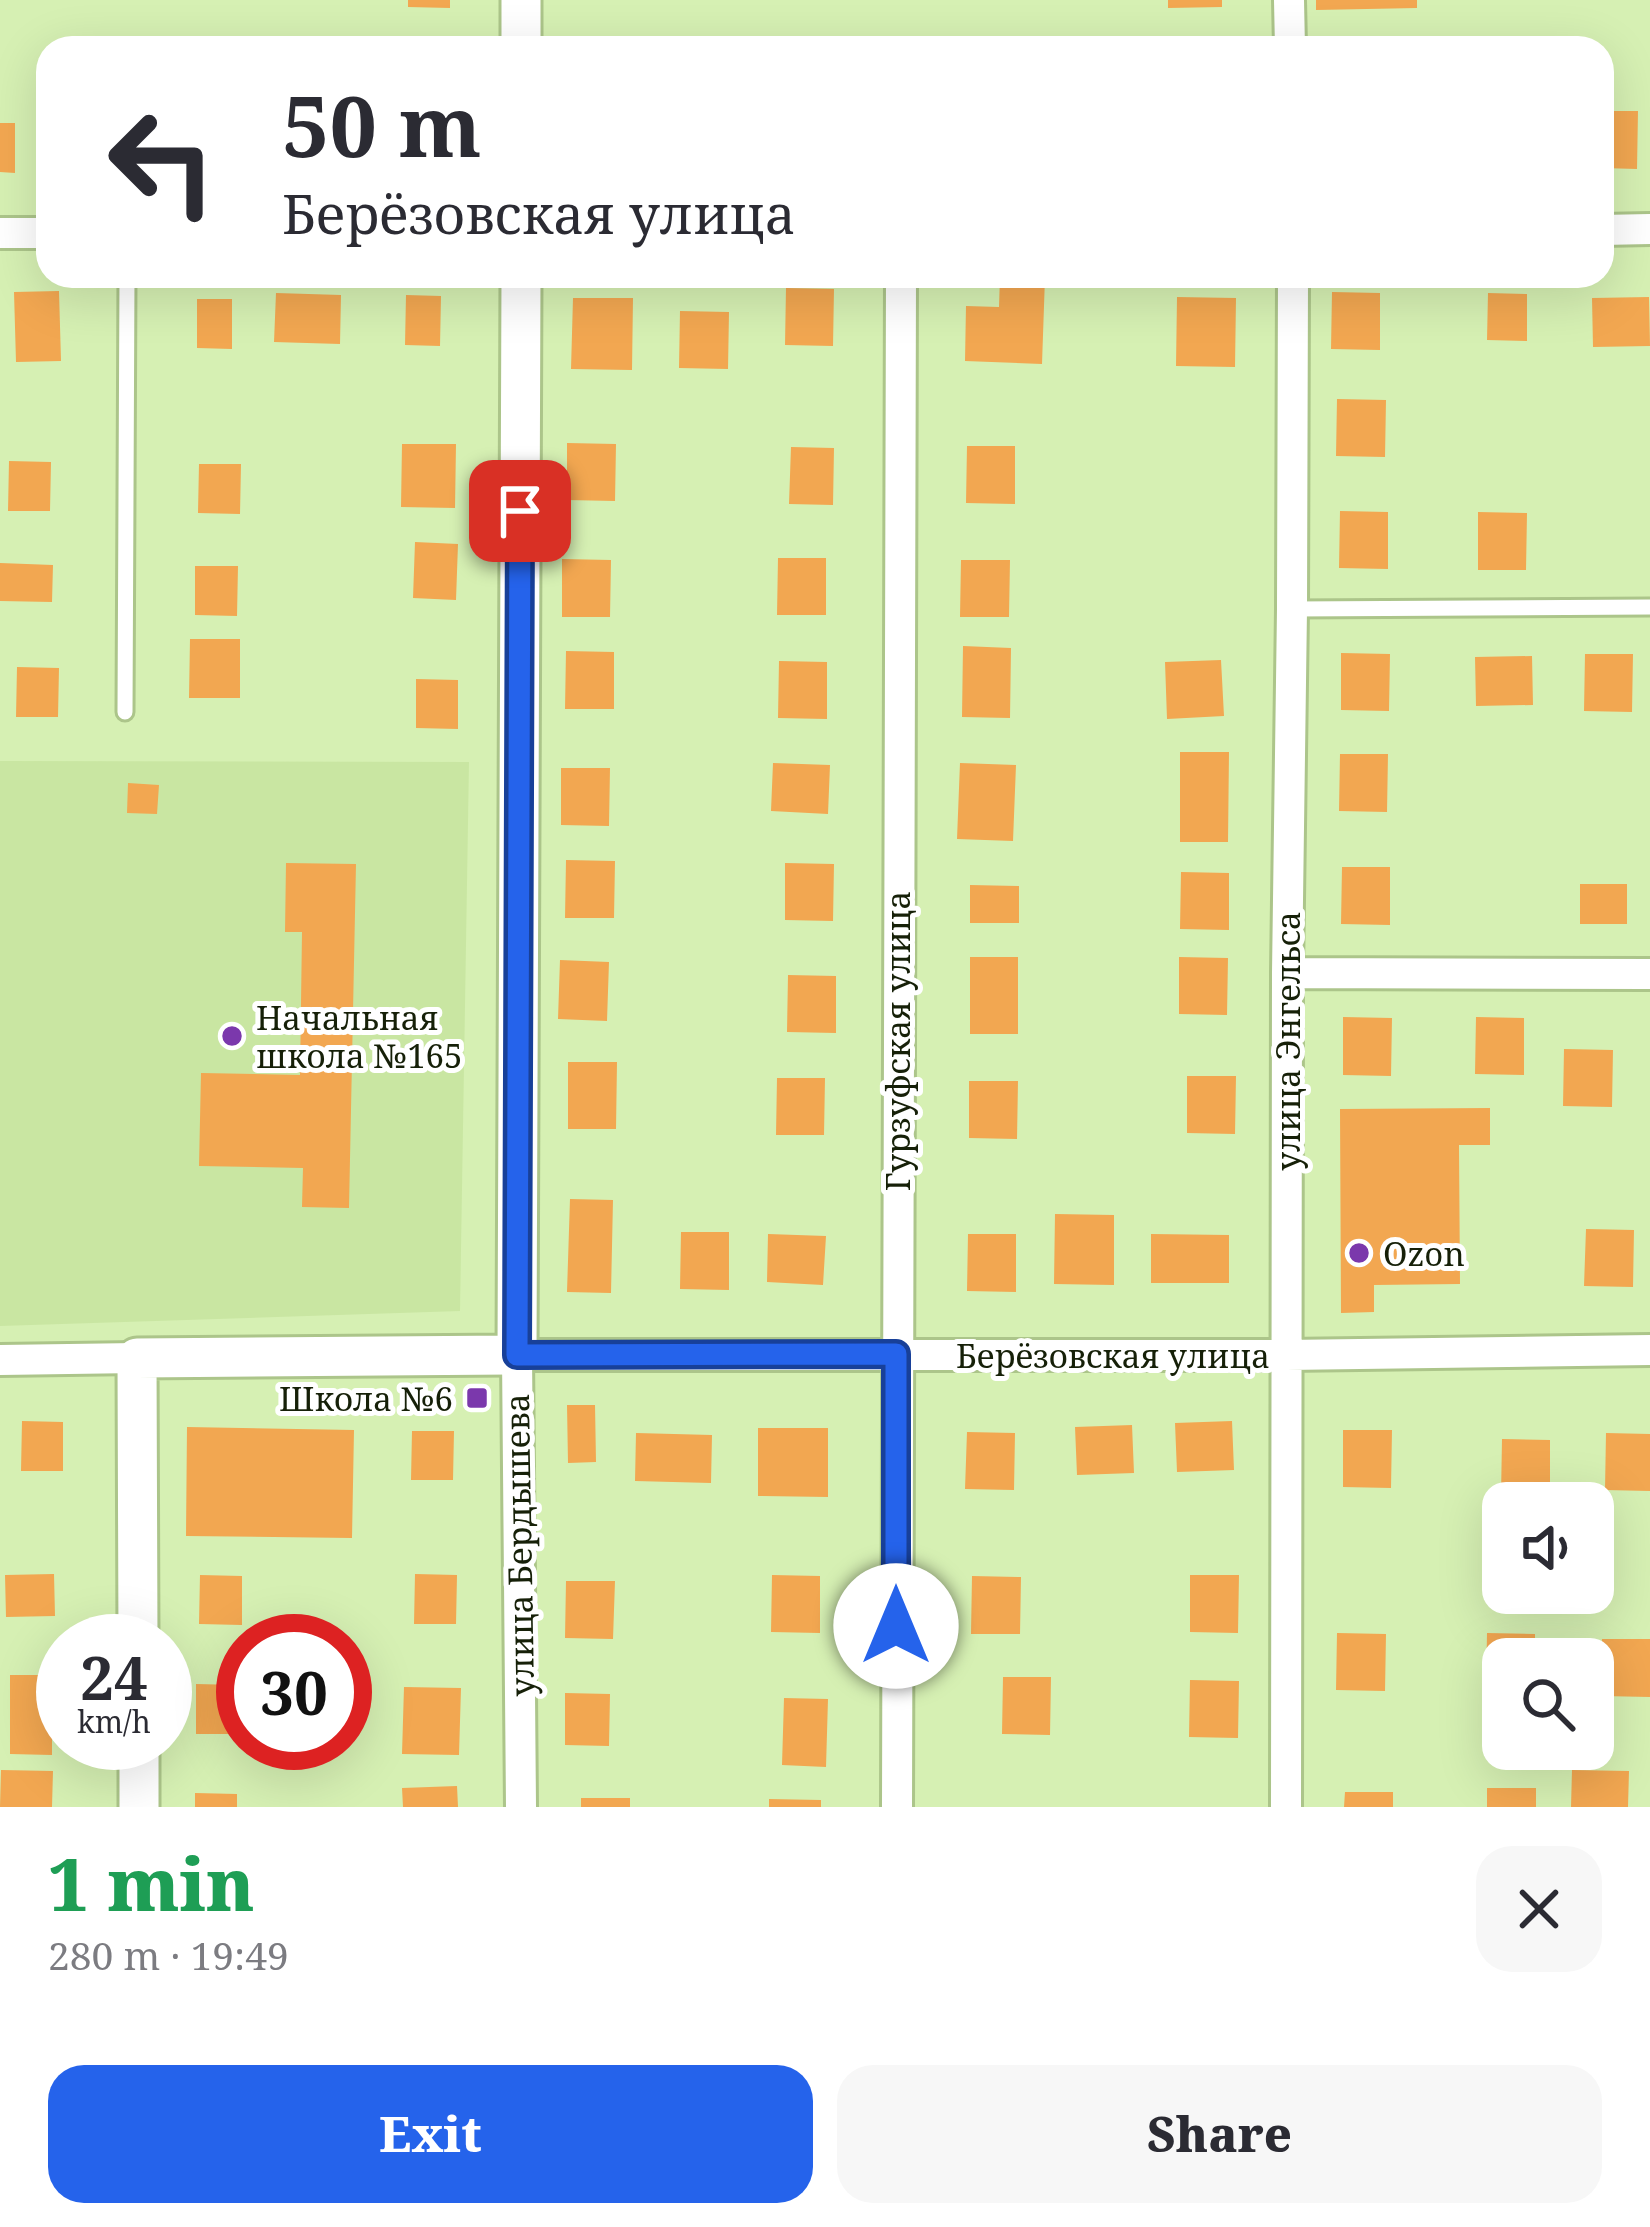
<!DOCTYPE html>
<meta charset="utf-8">
<style>
body{margin:0;font-family:"Noto Serif",serif;background:#f7f7f7;color:#2b2b33;height:100vh;display:flex;flex-direction:column;font-size:45px;white-space:nowrap}
*{box-sizing:border-box;margin:0}
p{font-size:39px;color:#7c7c81}
.icon{flex:none;width:66px;height:66px;fill:none;stroke:currentColor;stroke-width:2;stroke-linecap:round;stroke-linejoin:round}
.map{position:relative;height:1807px;overflow:hidden}
.drawer{display:flex;flex-direction:column;background:#fff;flex:1}
.drawer>*{flex:none}
.top-card{position:absolute;left:36px;top:36px;width:1578px;height:252px;border-radius:36px;box-shadow:0 12px 48px #0002;background:#fff;color:#2b2b33;overflow:hidden}
.controls{position:absolute;left:1482px;top:1482px;display:grid;gap:24px}
.controls a{display:grid;place-items:center;width:132px;height:132px;border-radius:24px;background:#fff;box-shadow:0 12px 48px #0002;font-size:60px}
.speed{position:absolute;left:36px;top:1614px;display:flex;gap:24px;font-size:60px;font-weight:700;text-align:center}
.speed>*{display:grid;place-content:center;width:156px;height:156px;border-radius:50%;background:#fff;box-shadow:0 12px 48px #0002;line-height:1}
.speed small{font-size:30px;font-weight:400}
.speed .limit{border:18px solid #d22;background:#fff;color:#111}
.pin{position:absolute;display:grid;place-items:center;width:102px;height:102px;color:#fff;margin:-51px;border-radius:24px;box-shadow:0 6px 18px #0006}
.me{position:absolute;width:132px;margin:-66px;rotate:0deg;stroke-linejoin:round;filter:drop-shadow(0 0 9px #0008)}
.turn{display:flex;align-items:center;gap:42px;height:252px;padding:0 48px;font-size:54px}
.turn .icon{width:156px;height:156px;stroke-width:2.5}
.turn b{display:block;font-size:84px;line-height:102px}
.round{display:grid;place-items:center;flex:none;width:126px;height:126px;border-radius:36px;background:#f7f7f7}
.summary{display:flex;align-items:center;justify-content:space-between;height:204px;padding:0 48px}
h1{font-size:72px;font-weight:800;line-height:90px;color:#1e9e55}
.cta{display:flex;gap:24px;margin-top:auto;padding:24px 48px}
.cta a{flex:1;height:138px;border-radius:36px;background:#2563eb;color:#fff;font-size:48px;font-weight:800;line-height:138px;text-align:center}
.cta a+a{background:#f7f7f7;color:#2b2b33}
.map>svg:first-child{display:block}
</style>
<div class="map">
<svg width="1650" height="1807" viewBox="0 0 1650 1807">
<rect width="100%" height="100%" fill="#d6f0b3"/>
<path fill="#c9e6a2" d="M0,761L469,762L460,1311L0,1326Z"/>
<path fill="#f2a751" d="M408,0H450V8L408,7Z
M1168,0H1222V7L1168,8Z
M1316,0H1417V8L1316,10Z
M1602,111H1638L1637,169L1602,168Z
M0,123H15V173L0,172Z
M1000,276L1045,277L1042,364L965,361L966,306L999,307Z
M786,288L834,289L833,346L785,345Z
M59,291L61,361L16,362L14,292Z
M1332,292L1380,293V350L1331,349Z
M276,293L341,295L340,344L274,342Z
M1488,293L1527,294V341L1487,340Z
M406,295L441,296L440,346L405,345Z
M1177,297L1236,298L1235,367L1176,366Z
M1649,297L1650,346L1593,347L1592,298Z
M573,298H633L632,370L571,369Z
M197,299H232V349L197,348Z
M680,311L729,312L728,369L679,368Z
M1337,399L1386,400L1385,457L1336,456Z
M567,443L616,444L615,501L567,500Z
M402,444H456L455,508L401,507Z
M967,446H1015V504L966,503Z
M791,447L834,448L833,505L789,504Z
M9,461L51,462L50,511H8Z
M199,464H241L240,514L198,513Z
M1340,511L1388,512V569L1339,568Z
M1478,512L1527,513L1526,570H1478Z
M415,542L458,544L456,600L413,598Z
M778,558H826V615H777Z
M562,559L611,560L610,617H562Z
M961,560H1010L1009,617H960Z
M0,563L53,565L52,602L0,601Z
M195,566H238L237,616L195,615Z
M190,639H240V698H189Z
M963,646L1011,648L1010,718L962,717Z
M566,651L614,652V709H565Z
M1341,653L1390,654L1389,711L1341,710Z
M1585,654H1633L1632,712L1584,711Z
M1532,656L1533,705L1476,706L1475,657Z
M1221,660L1224,716L1167,719L1165,662Z
M779,661L827,662V719L778,718Z
M17,667L59,668L58,717H16Z
M416,679L458,680V729L416,728Z
M1180,752H1229L1228,842H1180Z
M1340,754H1388L1387,812L1339,811Z
M773,763L830,765L828,814L771,811Z
M960,763L1016,765L1013,841L957,839Z
M561,768H610L609,826L561,825Z
M128,783L159,785L157,814L127,813Z
M566,860L615,861L614,918H565Z
M286,863L356,864L349,1208L302,1207L303,1168L199,1166L201,1073L300,1075L302,932H285Z
M785,863L834,864L833,921L785,920Z
M1342,867H1390V925L1341,924Z
M1181,872L1229,873V930L1180,929Z
M1580,884H1627V924H1580Z
M970,885L1019,886V923H970Z
M970,957H1018V1034H970Z
M1179,957L1228,958L1227,1015L1179,1014Z
M560,960L609,962L607,1021L558,1019Z
M788,975L836,976V1033L787,1032Z
M1343,1017L1392,1018L1391,1076L1343,1075Z
M1476,1017L1524,1018V1075L1475,1074Z
M1564,1049L1613,1050L1612,1107L1563,1106Z
M568,1062H617L616,1129H568Z
M1187,1076H1236L1235,1134L1187,1133Z
M777,1078H825L824,1135H776Z
M969,1081H1018L1017,1139L969,1138Z
M1490,1108V1145H1459L1460,1284L1374,1285V1312L1341,1313L1340,1109Z
M570,1199L613,1200L611,1293L567,1292Z
M1055,1214L1114,1215V1285L1054,1284Z
M1586,1229L1634,1230L1633,1287L1584,1286Z
M681,1232H729V1290L680,1289Z
M768,1234L826,1236L823,1285L767,1282Z
M968,1234H1016V1292L967,1291Z
M1151,1234L1229,1235V1283H1151Z
M567,1405H595L596,1462L568,1463Z
M22,1421L63,1422V1471H21Z
M1232,1421L1234,1470L1177,1472L1175,1423Z
M1132,1425L1134,1473L1077,1475L1075,1427Z
M187,1427L354,1430L352,1538L186,1536Z
M758,1428H828V1497L758,1496Z
M1343,1430H1392L1391,1488L1343,1487Z
M412,1431H454L453,1480H411Z
M967,1432L1015,1433L1014,1490L965,1489Z
M636,1433L712,1435L711,1483L635,1481Z
M1606,1433L1650,1434V1491L1605,1490Z
M1502,1439L1550,1440V1497L1501,1496Z
M54,1574L55,1616L6,1617L5,1575Z
M415,1574L457,1575L456,1624H414Z
M200,1575L242,1576V1625L199,1624Z
M772,1575L820,1576V1633L771,1632Z
M1190,1575H1239L1238,1633L1190,1632Z
M972,1576L1021,1577L1020,1634H971Z
M566,1581H615L613,1639L565,1638Z
M1337,1633L1386,1634L1385,1691L1336,1690Z
M1487,1633L1535,1634V1659H1503V1691H1486Z
M1602,1639H1650V1697L1601,1696Z
M10,1675H52V1755L10,1754Z
M1003,1677H1051L1050,1735L1002,1734Z
M1190,1680L1239,1681L1238,1738L1189,1737Z
M196,1684L238,1685V1734H196Z
M404,1687L461,1688L459,1755L402,1754Z
M565,1693L610,1694L609,1746L565,1745Z
M784,1698L828,1699L826,1767L782,1765Z
M1,1770L53,1771L52,1807H0Z
M1572,1770L1629,1771L1628,1807H1571Z
M457,1786L458,1807H403L402,1788Z
M1487,1788H1536V1807H1487Z
M1345,1792H1393V1807H1344Z
M195,1793L237,1794V1807H195Z
M581,1798H630V1807H581Z
M769,1799L821,1800V1807H769Z"/>
<g fill="none" stroke-linecap="round" stroke-linejoin="round">
<defs>
<path id="service" d="M1292,609L1650,607
M125,712L127,276"/>
<path id="minor" d="M1289,0L1290,48
M1602,230L1650,229
M0,233H48
M1287,973L1650,974
M0,1360L137,1358
M521,1807L517,1355H1286L1650,1350
M897,1807L901,276
M1286,1807L1287,973L1292,609L1293,276"/>
<path id="tertiary" d="M521,0V48
M138,1641L137,1358L517,1355L521,276
M139,1743V1807"/>
</defs>
<use href="#service" stroke="#acc58a" stroke-width="21"/>
<use href="#minor" stroke="#acc58a" stroke-width="36"/>
<use href="#tertiary" stroke="#acc58a" stroke-width="45"/>
<use href="#service" stroke="#fff" stroke-width="15"/>
<use href="#minor" stroke="#fff" stroke-width="30"/>
<use href="#tertiary" stroke="#fff" stroke-width="39"/>
</g>
<g fill="none" stroke-linecap="round" stroke-linejoin="round">
<defs>
<path id="route" d="M520,511L517,1355L896,1354V1626"/>
</defs>
<use href="#route" stroke="#184099" stroke-width="30"/>
<use href="#route" stroke="#2563eb" stroke-width="21"/>
</g>
<g fill="#7b38ac" stroke="#fff" stroke-width="4.5">
<circle cx="232" cy="1036" r="12"/>
<circle cx="1359" cy="1253" r="12"/>
<rect x="465" y="1386" width="24" height="24" rx="6"/>
</g>
<g text-anchor="middle" dominant-baseline="central" stroke-width="10" stroke-linejoin="round" paint-order="stroke">
<g font-size="33" fill="#162008" stroke="#fff" text-anchor="start">
<text x="256" y="1017">Начальная<tspan x="256" dy="38">школа №165</tspan></text>
<text x="1383" y="1253">Ozon</text>
<text x="453" y="1398" text-anchor="end">Школа №6</text>
</g>
<g font-size="33" fill="#162008" stroke="#fff">
<text transform="translate(897 1041) rotate(-90)">Гурзуфская улица</text>
<text transform="translate(1287 1041) rotate(-90)">улица Энгельса</text>
<text x="1113" y="1355">Берёзовская улица</text>
<text transform="translate(519 1545) rotate(-91)">улица Бердышева</text>
</g>
</g>
</svg>
<div class="controls">
<a><svg class="icon" aria-label="sound" viewBox="0 0 24 24"><path d="M4 9h4l5-4v14l-5-4H4zM17 9q2 3 0 6"/></svg></a>
<a><svg class="icon" aria-label="search" viewBox="0 0 24 24"><circle cx="10" cy="10" r="6"/><path d="M15 15l6 6"/></svg></a>
</div>
<div class="speed"><div>24<small>km/h</small></div><div class="limit">30</div></div>
<div class="pin" style="left:520px;top:511px;background:#d93025"><svg class="icon" aria-label="arrive" viewBox="0 0 24 24"><path d="M6 21V4h12l-3 4 3 4H6"/></svg></div>
<svg class="me" style="left:896px;top:1626px" viewBox="-20 -20 40 40"><circle r="19" fill="#fff"/><path d="M0-13L10 11 0 6-10 11z" fill="#2563eb"/></svg>
<div class="top-card">
<div class="turn"><svg class="icon" aria-label="left" viewBox="0 0 24 24"><path d="M17 20v-9H6M10 6l-5 5 5 5"/></svg><div><b>50 m</b>Берёзовская улица</div></div>
</div>
</div>
<section class="drawer">
<div class="summary"><div><h1>1 min</h1><p>280 m · 19:49</p></div><a class="round"><svg class="icon" aria-label="close" viewBox="0 0 24 24"><path d="M6 6l12 12M18 6L6 18"/></svg></a></div>
<div class="cta"><a>Exit</a><a>Share</a></div>
</section>
